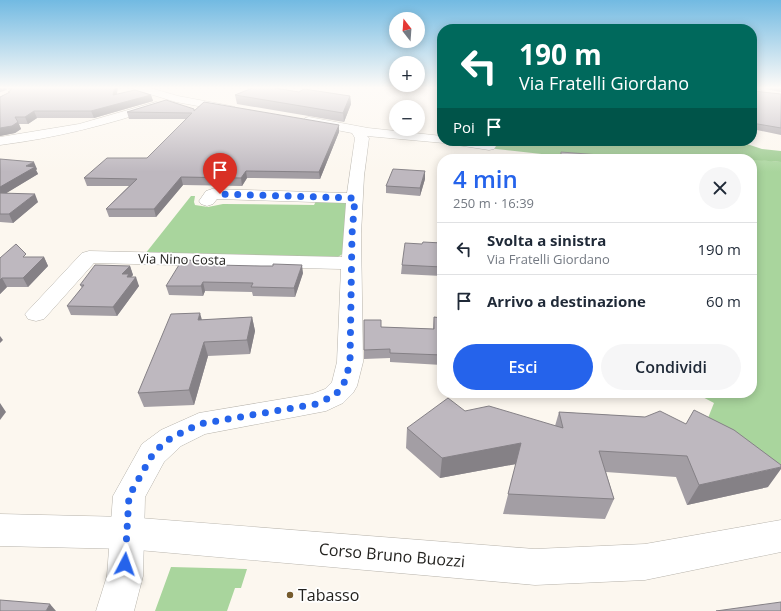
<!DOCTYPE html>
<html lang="it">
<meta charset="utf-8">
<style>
body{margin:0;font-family:"Open Sans",sans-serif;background:#f6f6f7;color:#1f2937;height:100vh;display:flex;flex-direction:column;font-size:15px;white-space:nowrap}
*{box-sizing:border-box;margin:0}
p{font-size:13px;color:#747a83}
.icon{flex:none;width:22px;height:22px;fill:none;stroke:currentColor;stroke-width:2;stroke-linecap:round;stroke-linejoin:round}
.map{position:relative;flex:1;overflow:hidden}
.drawer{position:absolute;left:437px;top:154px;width:320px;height:244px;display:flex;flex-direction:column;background:#fff;border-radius:16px;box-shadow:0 2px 10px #0003}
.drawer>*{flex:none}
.banner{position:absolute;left:437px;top:24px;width:320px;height:122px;border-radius:16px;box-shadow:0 2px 10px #0003;background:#00695c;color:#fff;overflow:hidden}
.needle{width:26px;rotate:343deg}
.buttons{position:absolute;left:389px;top:12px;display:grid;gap:8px}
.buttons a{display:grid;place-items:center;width:36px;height:36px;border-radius:50%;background:#fff;box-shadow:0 2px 10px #0003;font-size:20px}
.pin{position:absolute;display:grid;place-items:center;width:34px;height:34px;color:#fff;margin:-41px -17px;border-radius:50% 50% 50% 0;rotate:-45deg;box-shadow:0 0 4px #0007}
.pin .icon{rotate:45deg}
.me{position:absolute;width:44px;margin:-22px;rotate:4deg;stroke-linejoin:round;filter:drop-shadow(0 0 3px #0008)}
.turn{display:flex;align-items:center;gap:14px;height:84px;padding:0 16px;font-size:18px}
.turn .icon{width:52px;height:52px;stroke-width:2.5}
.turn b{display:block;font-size:28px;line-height:34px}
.then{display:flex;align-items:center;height:38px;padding:0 16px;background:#0003;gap:8px;font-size:15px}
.round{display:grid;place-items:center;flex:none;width:42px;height:42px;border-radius:21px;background:#f6f6f7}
.headline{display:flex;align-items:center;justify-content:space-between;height:68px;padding:0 16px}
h1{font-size:24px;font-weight:600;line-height:30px;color:#2563eb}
.button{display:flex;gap:8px;margin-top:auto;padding:8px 16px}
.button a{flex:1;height:46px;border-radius:24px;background:#2563eb;color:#fff;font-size:16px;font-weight:600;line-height:46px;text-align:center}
.button a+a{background:#f6f6f7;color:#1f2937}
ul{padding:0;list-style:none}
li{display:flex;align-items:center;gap:12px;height:52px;padding:0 16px;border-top:1px solid #e0e1e3}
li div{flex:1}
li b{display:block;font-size:15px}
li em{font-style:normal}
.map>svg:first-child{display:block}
</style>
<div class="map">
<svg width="781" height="611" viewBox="0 0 781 611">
<rect width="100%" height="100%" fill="#fcf7ef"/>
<path fill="#a9d59d" d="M752,159L781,162V465L704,428L714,403L695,393H752Z
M191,196H195L194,202L195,205L208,207L223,204L314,205L317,199H347L344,253L338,257L331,258L145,254Z
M171,567L247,569L241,588H235L227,611H155Z"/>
<path fill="#9aca8d" d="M453,141H629L660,146L744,143L762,149L781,151V162L742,159H586L451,144Z"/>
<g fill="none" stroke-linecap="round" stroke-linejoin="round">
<defs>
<path id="minor" d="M132,87H147L178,96L231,106L235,107L237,109L235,111L231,112L176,102L133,89Z
M752,87H758L763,93L762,95H754L752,93Z
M156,102L160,103L162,105L160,107C108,125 55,138 0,145V137L79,124Z
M309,117L368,128L442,136V141H481L494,143L496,146L494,149L489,150L444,143L367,136L369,138L364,176L361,234L363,362L357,386L353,393L343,403L326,411L205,434L181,446L164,462L145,497L143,576L134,611H96L107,576L113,496L142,444L161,430L199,413L312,394L325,389L332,382L337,362L341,269L94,263L44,319L36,321L28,319L25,314L82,253L89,251L342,257L346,203L217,199L213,204L207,206L201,204L199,201L206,191L212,189L347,193L355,138L352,133L305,124L303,121L305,118Z"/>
<path id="major" d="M0,514L127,517L535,549L645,544L781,520V552L645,580L535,585L127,549L0,546Z"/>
</defs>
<use href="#minor" stroke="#b7b3ab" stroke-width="1"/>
<use href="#major" stroke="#b7b3ab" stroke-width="1"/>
<use href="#minor" fill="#fff" fill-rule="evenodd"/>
<use href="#major" fill="#fff" fill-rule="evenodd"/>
</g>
<path fill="#a39ea4" d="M0,87H118L117,94L151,95L153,101L94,118H37L28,124H19L21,129L15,133L0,136V97L8,93V92L11,90Z
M766,87H781V92L765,89Z
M299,92L350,96L351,104L344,122L237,104L235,95Z
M752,92L781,94V135L752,129Z
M194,109L195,111L339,132L320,179L247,178L242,186L183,185L156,217H109L106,209L129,186H87L84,178L147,158L186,119H129L127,112Z
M0,159L37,169L36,170L38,174L6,193L38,202L13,223L0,222Z
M425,179L420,196L386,193V186Z
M442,243V276L401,274L402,265L422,244Z
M27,257H44L48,266L28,287H7L0,294V258Z
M219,265L303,273L295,297L253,296L252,292L205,291L203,296L169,295L166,286Z
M130,266L133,275L131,277L139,286L117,316L71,315L67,306L82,288L80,285Z
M252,317L255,331L250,354L208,356L194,405L144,407L138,393L202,320Z
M434,317L442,318V365L390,362V358L364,359V320L381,327L433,329Z
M465,411L555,426L559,412L645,417L768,487L687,505L676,477L606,472L614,499L605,519L503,514L516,464L440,478L406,448L407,428Z"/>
<path fill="#858186" d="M0,87H6L7,90L0,92Z
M115,87H118L115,101L113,95Z
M151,95L153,101L94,118L91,111Z
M350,96L351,104L344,122L343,113Z
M34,111L37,118L28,124L25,117Z
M18,122L21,129L15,133L0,136V128Z
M339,125V132L320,179L319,172Z
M613,156L612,159H604Z
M34,162L37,169L36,170L38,174L0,197V187L26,166Z
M246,171L247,178L242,186L241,178Z
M425,171V179L420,196V188Z
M181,177L183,185L156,217L154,209Z
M35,194L38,202L13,223L9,214Z
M44,257L48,266L28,287L23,278Z
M218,261L220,269L216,265Z
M302,265L303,273L295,297L294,288Z
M130,266L133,275L130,278L136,277L139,286L117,316L113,307L122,274Z
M2,278L7,287L0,294V280Z
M203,282L205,291L203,296L201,286Z
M200,313L204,327L198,320Z
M252,317L255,331L250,354L247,340Z
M0,336L3,340L0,343Z
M204,342L208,356L194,405L189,390Z
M0,403L6,412L0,420Z
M521,443L516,464L440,478L442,458Z
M781,467V469L768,487L687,505L699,485Z
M50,604L56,611H46Z"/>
<path fill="#beb8bf" stroke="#858186" d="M12,87H115L113,95L135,90L151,95L91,111H34L25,117H15L18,122L12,126L0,128V97L10,92H8L11,90Z
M255,87H269L299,92L304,89L350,96L343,113L235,95Z
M753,91L781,94V128L752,123V92Z
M166,100L194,109V111L204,102L339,125L319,172L246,171L241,178L181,177L154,209H106L137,179L84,178L107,158H147L192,113L127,112Z
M561,152L613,156L604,159H551L561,156Z
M0,159L34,162L26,166L35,167L0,187Z
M393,169L425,171L420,188L386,186Z
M0,193L35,194L9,214H0Z
M423,242L442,243V267L402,265L405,243L422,244Z
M16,244L26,254L23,257H44L23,278H2L0,280V258Z
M182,260L218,261L216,265L261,266H273V264L302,265L294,288L251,287L253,283L203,282L201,286H166Z
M95,265L130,266L122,274H129L127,277H136L113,307L67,306L84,285H80Z
M200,313L198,320L252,317L247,340L204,342L189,390L138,393L171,314Z
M434,317L442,318V355L390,353V349L364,350V320H381V327L434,329Z
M448,398L465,411L489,406L563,428L559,412L645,417L660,411L686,424L694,410L734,430L781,465V467L699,485L687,456L599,451L614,499L508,494L521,443L442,458L407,428Z
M0,600L50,604L46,611H0Z
M781,602V611H716Z"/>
<linearGradient id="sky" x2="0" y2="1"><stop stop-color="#72bae2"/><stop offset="0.51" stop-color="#fefbf8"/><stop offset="1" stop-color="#fefbf8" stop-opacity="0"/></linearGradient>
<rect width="781" height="172" fill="url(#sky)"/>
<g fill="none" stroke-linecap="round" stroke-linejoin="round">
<path stroke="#2563eb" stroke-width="7" stroke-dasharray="0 12.6" d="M125,564L129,496L154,452L171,438L199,424L316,404C343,392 343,390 350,362L352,234L355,198L220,194"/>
</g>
<circle fill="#765b2d" stroke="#fff" stroke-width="1.5" cx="290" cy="595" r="4"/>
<g text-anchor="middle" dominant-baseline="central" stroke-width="3.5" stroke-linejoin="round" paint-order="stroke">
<g font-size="13" fill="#242320" stroke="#fff">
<text transform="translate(182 259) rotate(1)">Via Nino Costa</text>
</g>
<g font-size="16" fill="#242320" stroke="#fff">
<text transform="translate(392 555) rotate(5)">Corso Bruno Buozzi</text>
</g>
<g font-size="16" fill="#242320" stroke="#fff" text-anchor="start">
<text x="298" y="595">Tabasso</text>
</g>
</g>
</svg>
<div class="buttons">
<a><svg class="needle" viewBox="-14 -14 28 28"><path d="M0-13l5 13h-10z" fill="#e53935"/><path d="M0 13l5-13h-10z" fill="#747a83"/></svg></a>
<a>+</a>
<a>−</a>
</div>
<div class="pin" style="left:220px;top:194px;background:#d93025"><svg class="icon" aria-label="arrive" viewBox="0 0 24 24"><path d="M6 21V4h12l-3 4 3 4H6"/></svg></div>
<svg class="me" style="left:125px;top:564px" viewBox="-20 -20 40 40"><path d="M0-17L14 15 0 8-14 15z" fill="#2563eb" stroke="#fff" stroke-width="4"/></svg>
<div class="banner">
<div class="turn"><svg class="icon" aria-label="left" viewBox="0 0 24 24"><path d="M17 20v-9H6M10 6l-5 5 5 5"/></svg><div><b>190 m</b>Via Fratelli Giordano</div></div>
<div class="then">Poi<svg class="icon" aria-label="arrive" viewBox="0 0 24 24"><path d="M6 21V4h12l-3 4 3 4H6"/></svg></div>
</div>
<section class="drawer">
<div class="headline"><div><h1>4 min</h1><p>250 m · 16:39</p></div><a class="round"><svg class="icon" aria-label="close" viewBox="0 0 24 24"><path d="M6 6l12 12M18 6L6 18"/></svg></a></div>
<ul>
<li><svg class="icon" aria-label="left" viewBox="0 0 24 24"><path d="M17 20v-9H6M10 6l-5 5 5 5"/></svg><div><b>Svolta a sinistra</b><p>Via Fratelli Giordano</p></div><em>190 m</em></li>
<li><svg class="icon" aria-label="arrive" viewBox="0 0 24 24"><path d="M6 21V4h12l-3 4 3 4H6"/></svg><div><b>Arrivo a destinazione</b></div><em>60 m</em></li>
</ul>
<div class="button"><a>Esci</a><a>Condividi</a></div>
</section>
</div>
